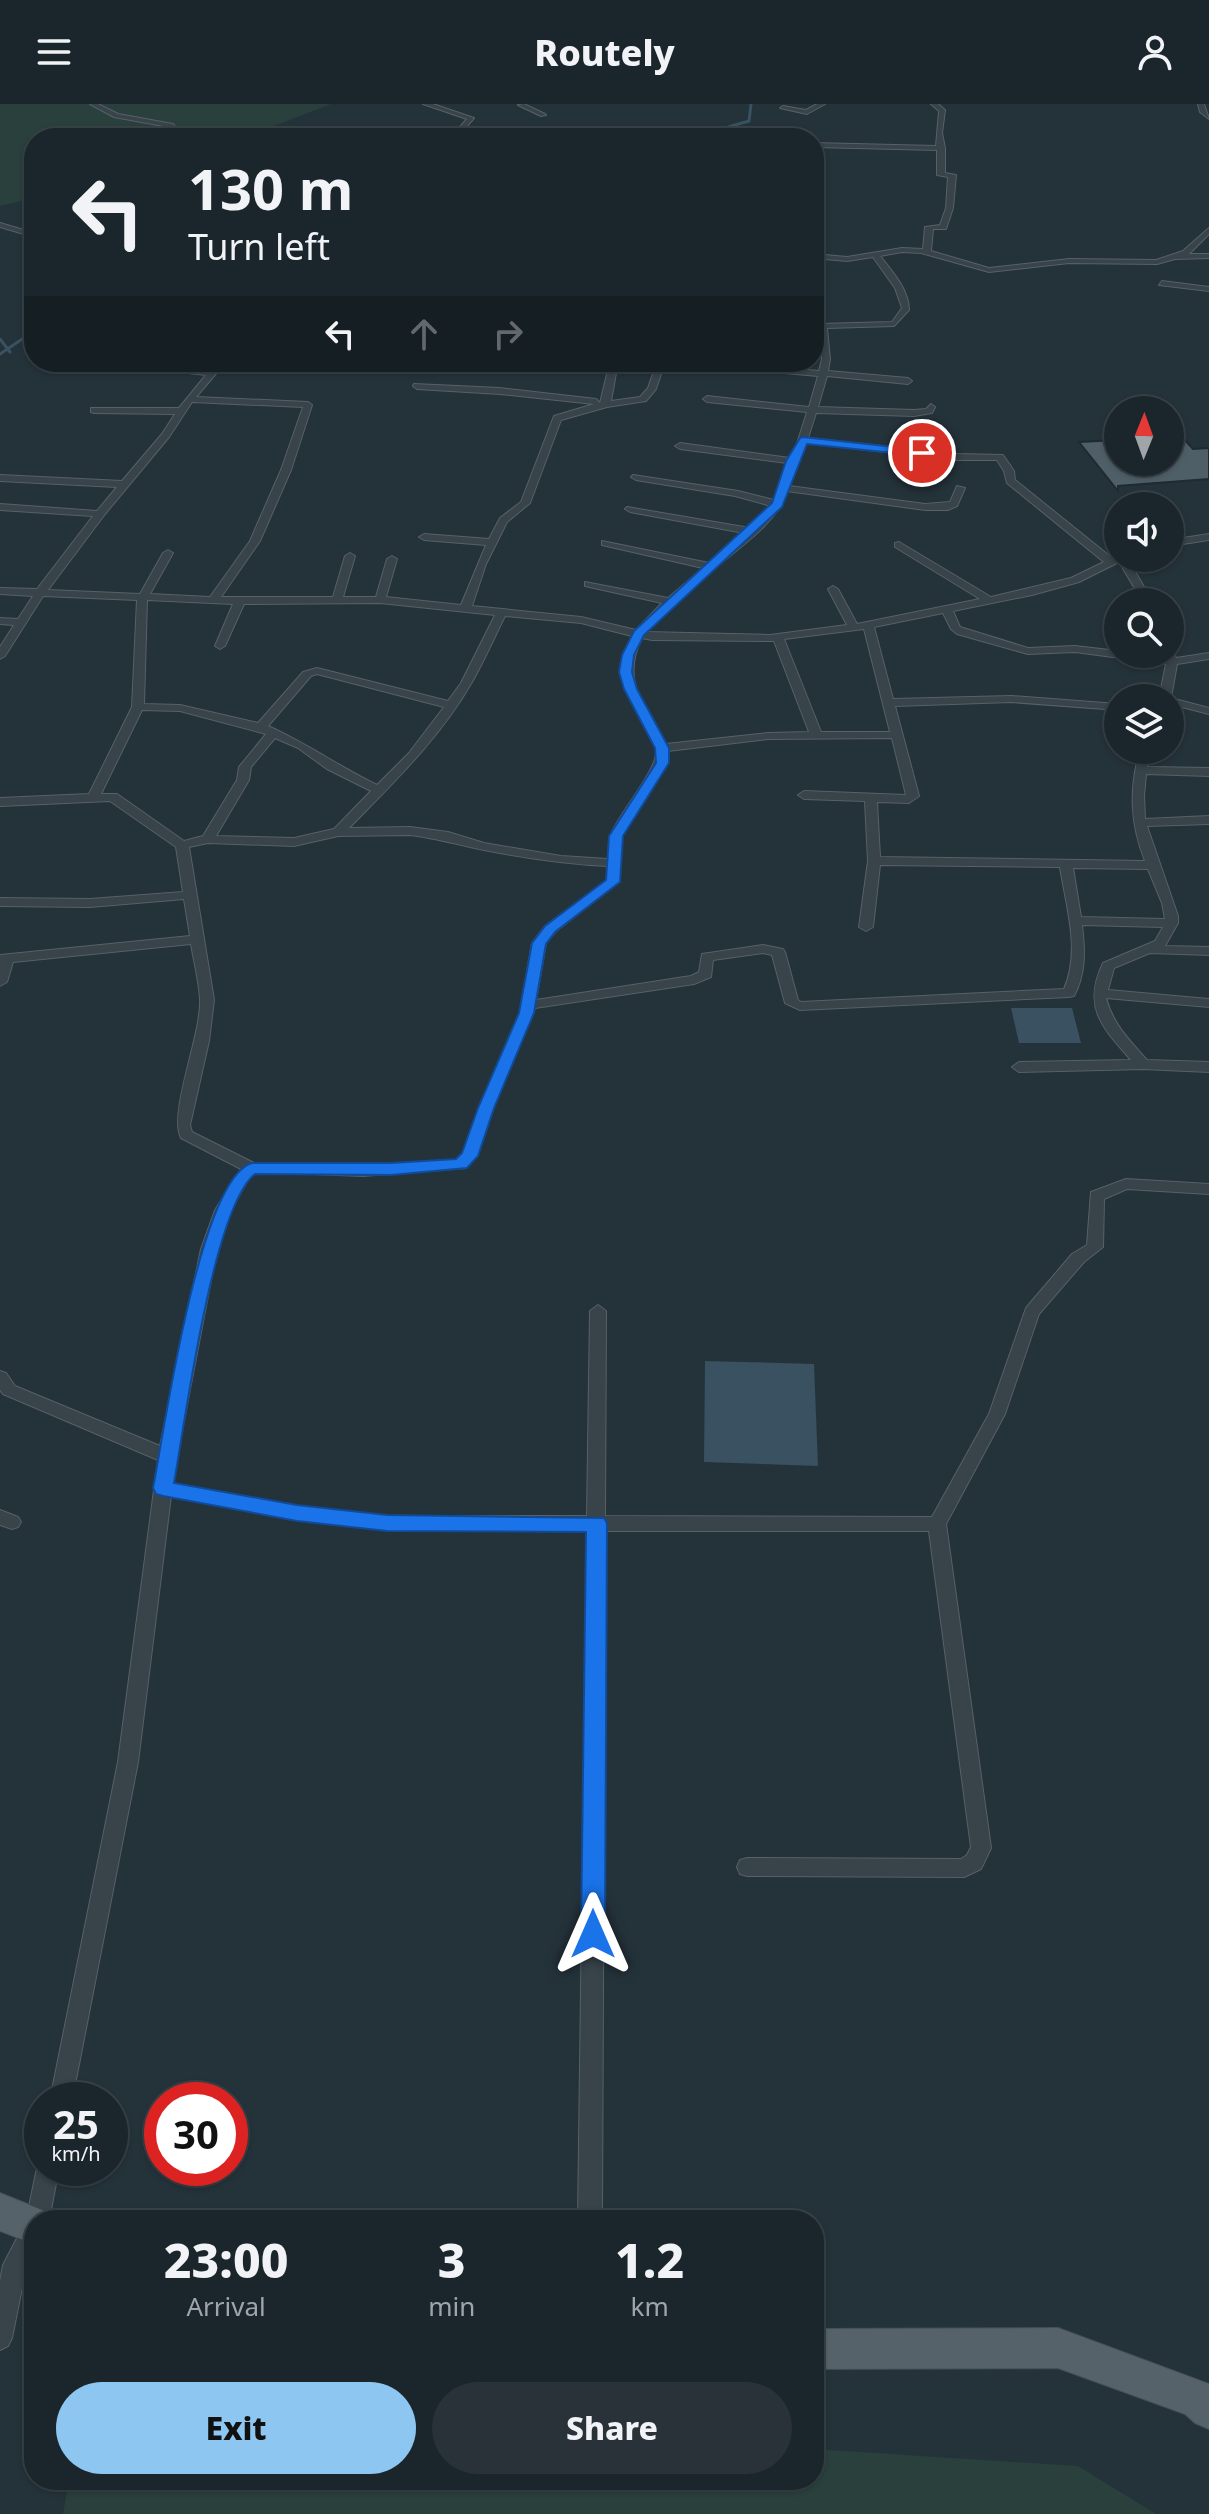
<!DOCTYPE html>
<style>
body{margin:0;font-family:"Noto Sans",sans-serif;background:#283238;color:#f1f3f6;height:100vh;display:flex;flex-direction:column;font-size:30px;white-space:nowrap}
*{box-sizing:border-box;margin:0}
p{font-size:26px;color:#a0a5a9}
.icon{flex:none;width:44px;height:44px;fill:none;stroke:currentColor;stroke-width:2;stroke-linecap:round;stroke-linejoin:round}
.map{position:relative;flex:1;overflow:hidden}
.details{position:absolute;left:24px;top:2106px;width:800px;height:280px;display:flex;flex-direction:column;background:#1b262c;border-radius:32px;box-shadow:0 2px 6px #0004,0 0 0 2px #394348}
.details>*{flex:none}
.hud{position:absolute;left:24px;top:24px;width:800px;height:244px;border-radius:32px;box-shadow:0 2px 6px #0004,0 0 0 2px #394348;background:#1b262c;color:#f1f3f6;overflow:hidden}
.needle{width:52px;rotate:1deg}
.tools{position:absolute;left:1104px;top:292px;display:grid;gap:16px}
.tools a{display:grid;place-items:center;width:80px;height:80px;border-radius:50%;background:#1b262c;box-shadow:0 2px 6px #0004,0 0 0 2px #394348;font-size:40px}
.speed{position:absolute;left:24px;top:1978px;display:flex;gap:16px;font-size:40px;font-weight:700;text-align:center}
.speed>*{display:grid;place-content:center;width:104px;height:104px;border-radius:50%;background:#1b262c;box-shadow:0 2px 6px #0004,0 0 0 2px #394348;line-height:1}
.speed small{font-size:20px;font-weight:400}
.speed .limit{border:12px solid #d22;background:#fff;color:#111}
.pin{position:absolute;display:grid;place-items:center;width:68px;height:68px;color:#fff;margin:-34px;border:4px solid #fff;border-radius:50%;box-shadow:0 2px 8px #0007}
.me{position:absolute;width:88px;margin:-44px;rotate:0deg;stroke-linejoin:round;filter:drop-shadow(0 0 6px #0008)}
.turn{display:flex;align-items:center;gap:28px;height:168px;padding:0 32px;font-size:36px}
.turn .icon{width:104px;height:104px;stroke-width:2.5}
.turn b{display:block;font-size:56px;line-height:68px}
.lanes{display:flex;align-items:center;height:76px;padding:0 32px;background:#0003;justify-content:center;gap:40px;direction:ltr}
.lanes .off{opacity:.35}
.eta{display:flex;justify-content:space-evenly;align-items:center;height:136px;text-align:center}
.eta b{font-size:48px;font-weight:800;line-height:56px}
.action{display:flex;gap:16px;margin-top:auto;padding:16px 32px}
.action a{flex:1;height:92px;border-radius:48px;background:#8dc7f1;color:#111;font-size:32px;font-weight:800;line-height:92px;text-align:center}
.action a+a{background:#283238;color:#f1f3f6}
header{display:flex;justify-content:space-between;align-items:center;height:104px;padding:0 32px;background:#1b262c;font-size:36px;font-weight:800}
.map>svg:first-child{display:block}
</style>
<header><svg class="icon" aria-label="menu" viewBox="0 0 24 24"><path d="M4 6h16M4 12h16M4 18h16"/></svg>Routely<svg class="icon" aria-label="person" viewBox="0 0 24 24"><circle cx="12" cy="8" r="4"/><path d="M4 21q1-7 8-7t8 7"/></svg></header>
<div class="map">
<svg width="1209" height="2410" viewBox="0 0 1209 2410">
<rect width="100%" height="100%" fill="#24323a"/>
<path fill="#2a403d" d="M0,0H331L243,34H34V94L0,102Z
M814,2345L1078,2362L1156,2410H63L69,2376H814Z"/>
<path fill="#395160" d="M1011,904H1072L1081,939H1019Z
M705,1257L814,1260L818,1362L704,1358Z"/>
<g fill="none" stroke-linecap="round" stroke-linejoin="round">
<path stroke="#395160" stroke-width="3" d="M711,34V28L749,17L751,0
M0,235L10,248
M0,250L34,227"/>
</g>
<path fill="#4f5f68" stroke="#1f2a31" stroke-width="2" d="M1170,320L1193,345L1209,344V375L1118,382V387L1079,338L1118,336V358H1170Z"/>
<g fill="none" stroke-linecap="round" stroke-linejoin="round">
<defs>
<path id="street" d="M90,0H98L118,10L173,20L184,34H177L169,23L114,13Z
M423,0H433L474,14L457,34H450L467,15Z
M524,0L545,10L546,11L541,12L518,1Z
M817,0H825L807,10L780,4L783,2L806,6Z
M931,0H938L945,6L942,29L945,44V69L956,71L953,104L946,125H933L931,147L989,164L1069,155L1156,156L1183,147L1209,124V130L1189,150H1209V154L1175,155L1157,160L1069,159L989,168L921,149L902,148L880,152C892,167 909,186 909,206L894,222L827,224L830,255L828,267L908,274L912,277L908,280L827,272L818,303L914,306L926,305L931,300L935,303L932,309L914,312L816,309L808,334L955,350L1003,351L1014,367L1015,376L1112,454L1118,451V454H1127L1153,498H1143L1119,458L1079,478L1032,491L953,507L960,523L1028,544L1075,542L1118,547V550L1166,554L1165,550H1170V547L1174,548L1176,554L1209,549V555L1177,560L1171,594L1209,604V610L1170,600V594H1159L1166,560L1075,548L1028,550L957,530L951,525L943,509L874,523L893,595L1011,592L1118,600V606L1011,598L895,602L919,692L909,699L877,698L880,753L1145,757C1130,719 1129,685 1140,646H1152L1147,663L1209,664V672L1146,670L1144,692L1145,715L1209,712V720L1147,722L1178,812V819L1165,842L1209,843V851L1150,849L1114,864L1108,886L1209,895V903L1106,894C1113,920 1129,936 1147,956L1209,958V968L1143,965L1019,968L1012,963L1019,958L1131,956C1102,923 1082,903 1103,859L1155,837L1163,823L1082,821C1085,846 1086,870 1074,892L1069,893L800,906L785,899L772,851L763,849L713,856L711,873L694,880L535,904L493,1004L477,1052L466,1064L363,1072L264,1068L256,1069L249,1074L231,1106L217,1145L172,1379L297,1402L387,1412H587L590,1207L598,1201L606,1207L605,1412L932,1413L989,1310L1026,1204L1072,1150L1087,1141L1091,1088L1126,1075L1209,1080V1090L1127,1085L1104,1095L1103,1143L1084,1158L1039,1210L1005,1310L946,1420L991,1744L981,1765L964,1773L747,1772L740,1770L737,1763L740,1756L747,1754L961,1755L967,1751L971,1743L929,1427H605L602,2116H578L587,1427L387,1426L297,1416L171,1392L138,1658L72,1996H50L118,1658L158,1356L3,1290L0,1286V1267L6,1269L15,1282L160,1342L201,1145L215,1106L241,1065L181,1034C168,1009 202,930 200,895C199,877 194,858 191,840L13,858L7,878L0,882V851L190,832L184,795L90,803L0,802V794L90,795L183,788L176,743L110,697L0,702V694L89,690L132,603L137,496L43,492L5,552L0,555V543L14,521L0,520V514L18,515L33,492L0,490V484L37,485L93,412L0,406V400L97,407L117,383L0,377V371L122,377L162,330L175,310L94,309L91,308V304H179L206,271L135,263L131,260L132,258L210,266L217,258H226L196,293L308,298L312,301L291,366L260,437L221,493H333L345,452L350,449L355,452L343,493H376L387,455L392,452L397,455L386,493L461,501L486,441L424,436L419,433L424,430L489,435L500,414L521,398L554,312L594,300L500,290L417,285L413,282L414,280L500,284L596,295L600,299L610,258H618L611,297L640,293L648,284L657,258H665L656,285L646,297L607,303L561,316L530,399L507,418L486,460L472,502L581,513L636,526L662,499L585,482V478L668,494L703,464L602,441V437L709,459L744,429L630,408L625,405L627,403L750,424L771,402L735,392L636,376L631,373L633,371L738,387L774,396L787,359L680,345L675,342L680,339L790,354L795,346L807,308L707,298L703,295L707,292L809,303L818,272L693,261L689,258H722L819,267L822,255L820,220L892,218L902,204L895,184L873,153L847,157L814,154V150L847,153L902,144L923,145L925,123L940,121L946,104L948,73L937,71V46L814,43V39L936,42L939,7ZM192,298L303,303L281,366L250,437L210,493L150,490L173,449L168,446L163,449L140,490L48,486L105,410L169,333ZM807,339L955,356H997L1004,367L1007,379L1104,458L1071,474L991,493L899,438L895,439V443L980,495L857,520L838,485L833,482L828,485L847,521L770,531L646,528C668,505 691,485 715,464C740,443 777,419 787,387L925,406H948L957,402L965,384L957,382L950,398L925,400L789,382L797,357ZM147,496L233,500L215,542L220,545L225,542L244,500L380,499L495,511L461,579L448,597L317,564L303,568L258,619L180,601L144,600ZM505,512L581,519L632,532C612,573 626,585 645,623C649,629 655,637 656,645C660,663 619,709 611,730C608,738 609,747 608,755L561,752L484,739L448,728L410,723L349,724C393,679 440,634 472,578C484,557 494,534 505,512ZM864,525L890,628H821L784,535ZM642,534L652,536L774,537L809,628L768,629L666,640C645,601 620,577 642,534ZM317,570L444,603L409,649L377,681C340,663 306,639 268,622L311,572ZM142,606L180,607L266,630L239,663L237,676L203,732L184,737L117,690H101ZM275,634L298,644L327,665L371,687L334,725L294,734L216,732L249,676L251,663ZM892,634L906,691L804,687L798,691L804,695L865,697L868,757L859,823L866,827L873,823L880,761L1060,763C1066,802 1081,847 1064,885L801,898L798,896L785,848L783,845L763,841L702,850L699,868L691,872L536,896L546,839L555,828L619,778L622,732L645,691L668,659V647L768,635ZM410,731C436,734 458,741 484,746C525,754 566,760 608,762L607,777L545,822L532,839L520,909L479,1004L463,1050L457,1056L448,1057L363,1062L254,1059L192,1028L190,1021L209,937L214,896L189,743L208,739L294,742L338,732ZM1073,764L1148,765L1162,799L1165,815L1081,813Z
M1198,0H1204L1209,15L1200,8Z
M0,119L34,129V133L0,123Z
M1162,177L1209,183V187L1159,181Z
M1209,430V436L1170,442V436Z
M0,1406L18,1413L21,1418L18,1423L12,1425L0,1421Z
M42,2055V2064H59L49,2116H34V2149L26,2164L12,2234L8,2242L0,2246V2177L3,2161L26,2117L37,2064Z"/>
<path id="primary" d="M0,2089L47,2108L51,2116H34V2140L0,2127Z
M1058,2224L1209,2280V2325L1195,2319L1185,2310L1058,2264L814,2265V2225Z"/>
</defs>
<use href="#street" stroke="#566168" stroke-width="2"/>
<use href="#primary" stroke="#444f56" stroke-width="2"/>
<use href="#street" fill="#38434a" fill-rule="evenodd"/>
<use href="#primary" fill="#56626a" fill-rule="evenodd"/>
</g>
<path fill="#1a73e8" stroke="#114b97" stroke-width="2" d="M803,333L922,346L928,349L922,352L807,340L782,403L644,531L634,551L632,568L637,585L669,644V659L623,732L620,778L555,828L546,840L534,909L494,1004L478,1052L467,1064L391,1071L255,1070C213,1103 185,1318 174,1379L297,1401L387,1411L604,1414L607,1419L605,1830L601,1838L593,1841L584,1838L581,1830L586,1428L387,1427L297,1417L163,1392L156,1390L153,1384C164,1329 199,1074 252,1059H391L456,1055L462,1049L478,1004L519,909L532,839L545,822L606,776L609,732L656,659L655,644L624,585L619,568L622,551L634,527L772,399L786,357L800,334Z"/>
</svg>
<div class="tools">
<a><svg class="needle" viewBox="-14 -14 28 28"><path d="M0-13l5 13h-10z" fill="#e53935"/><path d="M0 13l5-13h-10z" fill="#a0a5a9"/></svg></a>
<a><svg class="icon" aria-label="sound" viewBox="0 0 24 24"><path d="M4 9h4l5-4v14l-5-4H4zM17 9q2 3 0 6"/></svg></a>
<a><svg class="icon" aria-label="search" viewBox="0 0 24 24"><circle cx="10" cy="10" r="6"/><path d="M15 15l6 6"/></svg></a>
<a><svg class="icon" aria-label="layers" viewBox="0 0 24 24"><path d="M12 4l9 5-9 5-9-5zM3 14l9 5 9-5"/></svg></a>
</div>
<div class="speed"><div>25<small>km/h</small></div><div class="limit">30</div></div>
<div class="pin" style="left:922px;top:349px;background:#d93025"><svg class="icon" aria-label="arrive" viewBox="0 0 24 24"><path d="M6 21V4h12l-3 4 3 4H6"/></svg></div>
<svg class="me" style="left:593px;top:1830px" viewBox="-20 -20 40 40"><path d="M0-17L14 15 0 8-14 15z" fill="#1a73e8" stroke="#fff" stroke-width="4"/></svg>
<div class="hud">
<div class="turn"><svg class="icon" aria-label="left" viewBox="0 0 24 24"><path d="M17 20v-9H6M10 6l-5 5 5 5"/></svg><div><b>130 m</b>Turn left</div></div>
<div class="lanes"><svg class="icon" aria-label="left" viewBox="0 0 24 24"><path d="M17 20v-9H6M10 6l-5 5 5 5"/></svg><svg class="icon off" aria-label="ahead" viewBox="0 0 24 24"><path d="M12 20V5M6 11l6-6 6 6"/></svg><svg class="icon off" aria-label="right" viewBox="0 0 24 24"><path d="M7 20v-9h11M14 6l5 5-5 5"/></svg></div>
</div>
<section class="details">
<div class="eta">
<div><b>23:00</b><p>Arrival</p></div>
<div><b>3</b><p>min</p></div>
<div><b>1.2</b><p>km</p></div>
</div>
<div class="action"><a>Exit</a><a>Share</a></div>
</section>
</div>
